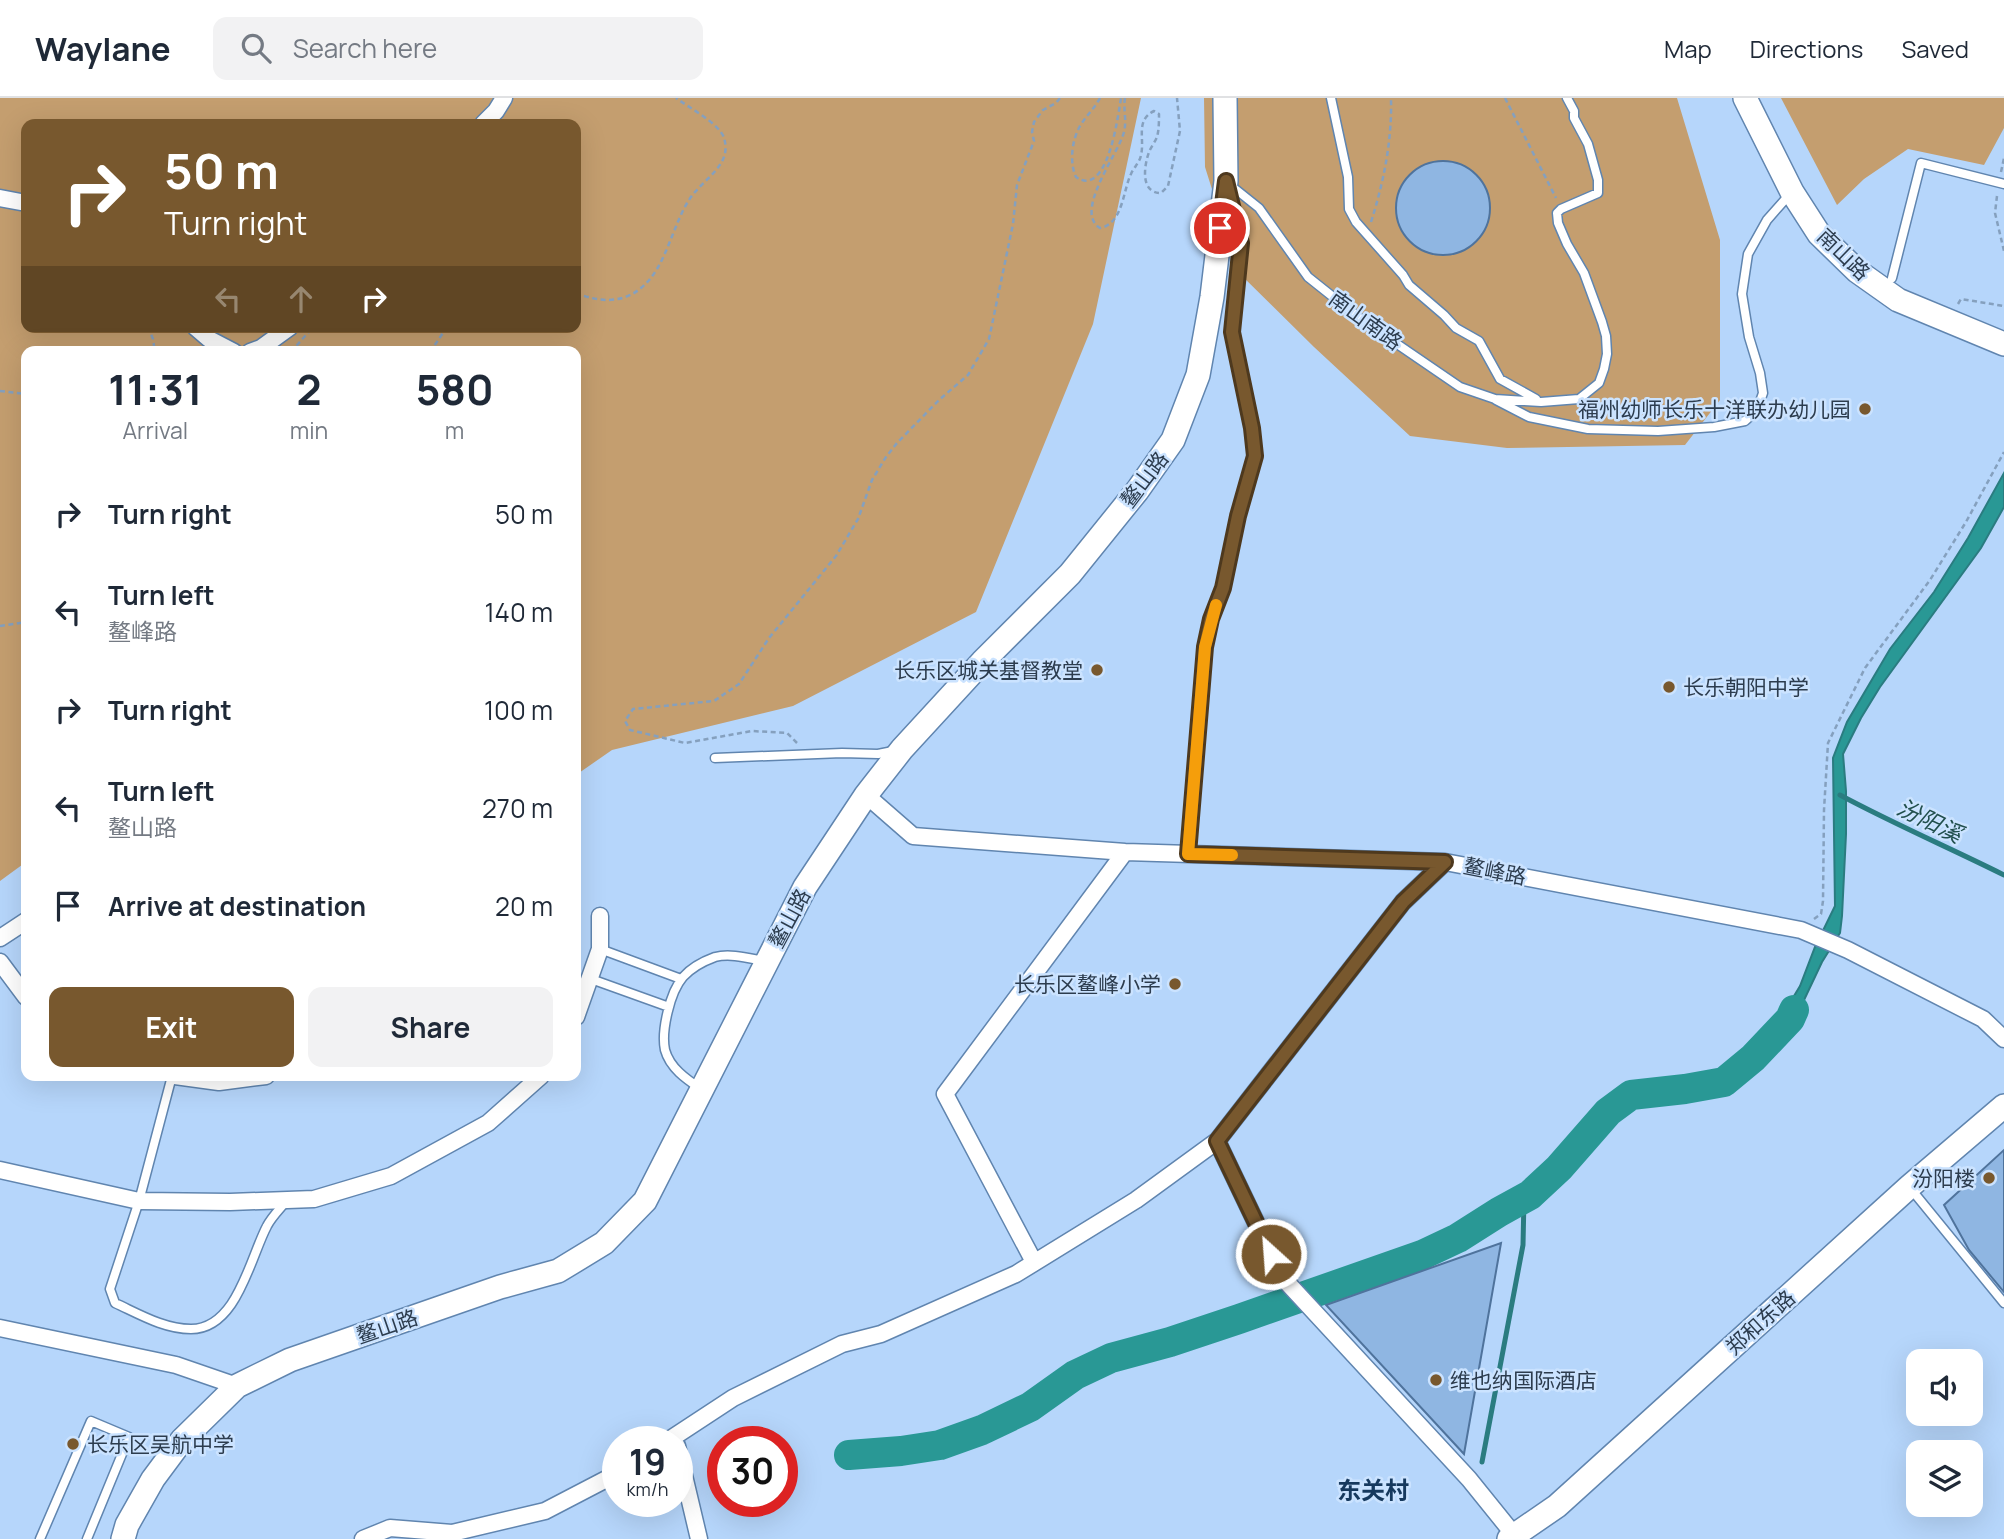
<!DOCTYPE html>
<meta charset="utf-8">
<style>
body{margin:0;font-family:Manrope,"Noto Sans SC",sans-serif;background:#f2f2f3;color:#1f2937;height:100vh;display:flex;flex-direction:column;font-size:26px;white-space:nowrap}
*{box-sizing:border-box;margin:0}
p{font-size:23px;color:#747a83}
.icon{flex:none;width:38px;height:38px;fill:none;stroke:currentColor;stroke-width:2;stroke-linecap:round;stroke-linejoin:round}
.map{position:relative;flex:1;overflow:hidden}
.sheet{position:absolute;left:21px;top:248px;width:560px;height:735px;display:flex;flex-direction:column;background:#fff;border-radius:14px;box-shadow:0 7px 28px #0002}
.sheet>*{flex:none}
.hud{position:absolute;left:21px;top:21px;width:560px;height:214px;border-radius:14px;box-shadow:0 7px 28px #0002;background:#78582e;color:#fff;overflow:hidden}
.fabs{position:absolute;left:1906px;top:1251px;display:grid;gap:14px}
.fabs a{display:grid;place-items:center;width:77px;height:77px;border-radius:14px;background:#fff;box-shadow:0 7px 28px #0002;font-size:35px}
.speed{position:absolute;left:602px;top:1328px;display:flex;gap:14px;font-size:35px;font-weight:700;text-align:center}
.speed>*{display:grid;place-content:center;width:91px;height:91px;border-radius:50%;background:#fff;box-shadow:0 7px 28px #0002;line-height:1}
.speed small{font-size:18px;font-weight:400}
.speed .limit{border:10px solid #d22;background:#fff;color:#111}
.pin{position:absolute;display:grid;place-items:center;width:60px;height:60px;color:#fff;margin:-30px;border:4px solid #fff;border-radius:50%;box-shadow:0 2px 7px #0007}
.me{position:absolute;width:77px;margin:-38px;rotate:334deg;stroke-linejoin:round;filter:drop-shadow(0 0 5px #0008)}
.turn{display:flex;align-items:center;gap:24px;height:147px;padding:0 28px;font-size:32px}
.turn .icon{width:91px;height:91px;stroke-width:2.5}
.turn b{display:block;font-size:49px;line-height:60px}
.lanes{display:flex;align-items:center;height:66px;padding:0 28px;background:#0003;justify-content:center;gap:35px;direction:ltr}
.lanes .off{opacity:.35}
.eta{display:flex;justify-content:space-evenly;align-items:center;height:119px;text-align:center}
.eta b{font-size:42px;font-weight:700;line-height:49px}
.cta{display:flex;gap:14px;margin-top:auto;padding:14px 28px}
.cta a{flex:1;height:80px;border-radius:14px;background:#78582e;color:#fff;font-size:28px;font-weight:700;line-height:80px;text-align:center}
.cta a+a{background:#f2f2f3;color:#1f2937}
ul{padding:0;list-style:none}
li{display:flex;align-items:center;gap:21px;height:98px;padding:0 28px}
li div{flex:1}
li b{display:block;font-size:26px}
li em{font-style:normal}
header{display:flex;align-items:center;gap:42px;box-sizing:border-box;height:98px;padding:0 35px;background:#fff;border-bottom:2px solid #e0e1e3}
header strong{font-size:33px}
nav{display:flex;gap:38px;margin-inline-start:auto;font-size:24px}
.search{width:490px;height:63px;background:#f2f2f3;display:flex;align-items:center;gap:18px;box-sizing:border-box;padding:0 24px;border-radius:14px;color:#747a83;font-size:26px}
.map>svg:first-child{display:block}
</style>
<header>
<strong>Waylane</strong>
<div class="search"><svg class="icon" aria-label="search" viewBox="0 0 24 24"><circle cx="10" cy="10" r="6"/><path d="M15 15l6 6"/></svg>Search here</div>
<nav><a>Map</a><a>Directions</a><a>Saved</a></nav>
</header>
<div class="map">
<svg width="2004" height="1441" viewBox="0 0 2004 1441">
<rect width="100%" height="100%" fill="#b6d6fb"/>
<path fill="#c49e6f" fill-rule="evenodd" d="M0,0H1141L1093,226L976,514L793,608L612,652L576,677V254H26V764L0,783ZM26,26H576V229H26Z
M1204,0H1677L1720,142V302L1685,347L1507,350L1410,338L1314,249L1238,174L1205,69Z
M1781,0H2004V30L1984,67L1908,51L1864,81L1837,107Z"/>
<path fill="#299895" stroke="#2a7c80" stroke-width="2" d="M2004,375V409L1981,450L1880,589L1861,620L1843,656L1846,693V736L1842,818L1840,835L1822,864L1796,919L1771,959L1770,938L1800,888L1815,849L1835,808L1833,660L1847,624L1890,551L1934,494L1968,440Z"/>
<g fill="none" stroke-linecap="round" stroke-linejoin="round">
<path stroke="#2a7c80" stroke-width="5" d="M1840,697C1894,726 1950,750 2004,777
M1482,1364L1523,1147L1524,1100"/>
<path stroke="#299895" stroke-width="30" d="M849,1357L901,1353L940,1347L982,1332L1030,1309L1075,1277L1111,1260L1170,1244L1239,1221L1422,1157L1458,1140L1499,1114L1530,1097L1559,1070L1608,1014L1631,997L1685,991L1724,984L1753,960L1790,921L1794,912"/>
</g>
<path fill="#8fb6e2" stroke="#4f739c" stroke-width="2" d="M1396 110a47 47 0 1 1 94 0a47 47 0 1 1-94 0Z
M2004,1052V1194L1969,1152L1944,1107Z
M1501,1145L1464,1356L1326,1207Z"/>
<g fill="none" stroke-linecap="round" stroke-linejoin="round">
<defs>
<path id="lane" d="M1331,0L1348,79L1349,111L1356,124L1403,177L1409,187L1444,217L1456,230L1479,243L1500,281L1536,301
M1229,86L1259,110L1308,179L1362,222L1460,289L1495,301L1541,304L1579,301L1599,285L1604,271L1607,256L1606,238L1602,224L1584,175L1567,146L1558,125L1557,115L1561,111L1598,95V82L1588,46L1574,20V13L1567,0
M1892,180L1921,65L2004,86
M1496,302L1529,319L1588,331L1658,333L1714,329L1745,323L1757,312L1763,295L1760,275L1749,239L1742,196L1748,156L1767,122L1790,96
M715,660L842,655L878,656L893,653
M1188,756L1205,549L1211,521L1223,490L1238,418L1255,358L1252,330L1232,234L1241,145L1232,107
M600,851L681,881
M591,881L669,909
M172,978L139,1103L110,1191L115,1205C139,1216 164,1231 191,1231C237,1231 250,1160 267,1128C272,1118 281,1110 287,1102
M701,991C686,981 670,970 665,952C661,933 670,894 683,879C691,870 704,863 715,859C730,855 748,860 764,863
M1911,1091L2004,1205
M40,1441L91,1323L129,1339L87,1441"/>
<path id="street" d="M483,26L496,13L504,0
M0,100L26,105
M195,229L209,241L234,254
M250,254L261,250L290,229
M866,697L913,738L1125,754L1445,764L1801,832L1848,852L1983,921L2004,941
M1445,764L1403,804L1217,1043L1282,1179L1469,1381L1515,1438
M0,840L26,823
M0,864L26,899
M576,919L600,851V818
M175,978L219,984L266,978
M0,1072L139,1103L230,1104L314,1101L391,1078L488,1025L541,978
M1034,1164L945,996L1125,754
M0,1230L176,1267L237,1288
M666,1344L733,1300L842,1246L881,1236L1016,1176L1136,1102L1217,1043
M677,1348L699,1441
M363,1441L390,1430L452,1435L545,1413L618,1375"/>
<path id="secondary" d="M1745,0L1792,94L1819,136L1857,173L1898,202L2004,246
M123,1441L127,1427L153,1381L182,1342L237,1288L290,1262L500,1189L558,1173L604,1145L645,1103L805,789L866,697L902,651L982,564L1070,476L1137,393L1173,342L1198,277L1212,199L1226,83L1225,0
M1509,1441L1557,1408L1909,1089L2004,1008"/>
</defs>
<use href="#lane" stroke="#6085af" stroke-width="11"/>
<use href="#street" stroke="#6085af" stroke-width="19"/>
<use href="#secondary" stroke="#6085af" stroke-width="26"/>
<path stroke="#85a0be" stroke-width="2.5" stroke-dasharray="5 3.5" stroke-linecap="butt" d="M1100,0C1094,11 1086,18 1080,28C1072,42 1069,64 1076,79C1108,101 1118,17 1121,0
M1125,0C1123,11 1127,22 1124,34C1119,55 1073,114 1100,130C1123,126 1123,92 1131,76C1134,69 1140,64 1141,57C1145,41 1135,22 1154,13L1159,16C1159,23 1159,32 1157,39C1155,44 1151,49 1149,54C1144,68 1140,95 1161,95L1168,88L1180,33L1177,0
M1505,0L1556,100
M2001,74L2004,60
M1997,98L1995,115L2004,153
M1371,124C1384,83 1392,43 1391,0
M576,195C598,204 622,206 641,190C666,170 672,128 689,102C701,82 733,68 724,40C720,26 688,9 676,0
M1958,206L1961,201L2004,208
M148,229L153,241L155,254
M291,254L313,229
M430,254L447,229
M0,293L26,296
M0,528L26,524
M797,645L787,635L752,633L685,645L630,632L625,623L633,611L714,603L739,586L769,540L836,458L858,421L872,382L886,359L897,345L939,302L968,277L989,241L1013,126L1017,87L1034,43L1032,34L1034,24L1043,12L1056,5L1060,0
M1814,821L1821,816L1823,803L1824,712L1828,645L1865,570L1930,482L1966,424L2004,354"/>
<use href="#lane" stroke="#fff" stroke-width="8"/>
<use href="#street" stroke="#fff" stroke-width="16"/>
<use href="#secondary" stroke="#fff" stroke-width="23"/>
</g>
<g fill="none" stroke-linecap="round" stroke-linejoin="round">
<defs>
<path id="route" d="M1220,130L1226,83L1241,145L1232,234L1252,330L1255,358L1238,418L1223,490L1211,521L1205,549L1188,756L1445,764L1403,804L1217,1043L1271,1156"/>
</defs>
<use href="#route" stroke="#4e391e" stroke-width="18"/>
<use href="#route" stroke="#78582e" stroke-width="12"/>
<path stroke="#f59e0b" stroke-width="12" d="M1216,507L1205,549L1188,756L1232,757"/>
</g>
<g fill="#78582e" stroke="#cbe3ff" stroke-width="2.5">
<circle cx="1865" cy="311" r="7"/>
<circle cx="1097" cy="572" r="7"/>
<circle cx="1669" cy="589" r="7"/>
<circle cx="1175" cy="886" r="7"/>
<circle cx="1989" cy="1080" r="7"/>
<circle cx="1436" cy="1282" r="7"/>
<circle cx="73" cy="1346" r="7"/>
</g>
<g text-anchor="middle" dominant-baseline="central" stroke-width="5" stroke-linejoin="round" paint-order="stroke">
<g font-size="21" fill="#2c3c4e" stroke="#cbe3ff">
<text transform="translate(1844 156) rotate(44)">南山路</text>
<text transform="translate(1366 222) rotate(36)">南山南路</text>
<text transform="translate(1144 381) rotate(-53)">鳌山路</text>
<text transform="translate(1495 773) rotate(11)">鳌峰路</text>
<text transform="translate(789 820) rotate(-62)">鳌山路</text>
<text transform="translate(1760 1224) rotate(-42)">郑和东路</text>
<text transform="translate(387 1228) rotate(-19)">鳌山路</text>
</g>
<g font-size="21" fill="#2c3c4e" stroke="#cbe3ff" text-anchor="end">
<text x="1851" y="311">福州幼师长乐十洋联办幼儿园</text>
<text x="1083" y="572">长乐区城关基督教堂</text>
<text x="1683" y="589" text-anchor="start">长乐朝阳中学</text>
<text x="1161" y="886">长乐区鳌峰小学</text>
<text x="1975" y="1080">汾阳楼</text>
<text x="1450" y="1282" text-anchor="start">维也纳国际酒店</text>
<text x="87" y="1346" text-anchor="start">长乐区吴航中学</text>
</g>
<g font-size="23" font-style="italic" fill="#214f4d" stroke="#cbe3ff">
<text transform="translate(1930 722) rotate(26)">汾阳溪</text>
</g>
<g font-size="24" font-weight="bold" fill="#16395e" stroke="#cbe3ff">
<text x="1373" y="1391">东关村</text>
</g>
</g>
</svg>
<div class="fabs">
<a><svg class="icon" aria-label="sound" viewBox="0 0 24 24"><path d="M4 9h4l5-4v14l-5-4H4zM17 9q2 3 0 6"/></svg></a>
<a><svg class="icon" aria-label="layers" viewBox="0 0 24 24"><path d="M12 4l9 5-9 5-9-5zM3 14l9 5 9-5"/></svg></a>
</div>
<div class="speed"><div>19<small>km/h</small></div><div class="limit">30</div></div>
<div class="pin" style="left:1220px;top:130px;background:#d93025"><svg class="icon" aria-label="arrive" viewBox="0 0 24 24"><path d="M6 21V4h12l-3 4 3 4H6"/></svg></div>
<svg class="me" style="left:1271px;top:1156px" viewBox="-20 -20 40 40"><circle r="17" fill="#78582e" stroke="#fff" stroke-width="3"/><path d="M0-11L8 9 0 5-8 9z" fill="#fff"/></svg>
<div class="hud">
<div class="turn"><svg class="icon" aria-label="right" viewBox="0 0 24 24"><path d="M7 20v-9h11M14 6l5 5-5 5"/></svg><div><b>50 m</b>Turn right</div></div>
<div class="lanes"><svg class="icon off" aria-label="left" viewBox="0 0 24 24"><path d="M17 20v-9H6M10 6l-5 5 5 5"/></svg><svg class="icon off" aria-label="ahead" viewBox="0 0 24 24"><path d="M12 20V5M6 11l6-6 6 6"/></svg><svg class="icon" aria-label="right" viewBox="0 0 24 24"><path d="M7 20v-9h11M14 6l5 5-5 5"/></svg></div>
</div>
<section class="sheet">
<div class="eta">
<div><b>11:31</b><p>Arrival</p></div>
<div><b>2</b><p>min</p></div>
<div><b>580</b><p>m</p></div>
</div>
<ul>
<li><svg class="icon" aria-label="right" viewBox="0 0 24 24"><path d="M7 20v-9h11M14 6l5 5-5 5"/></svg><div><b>Turn right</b></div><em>50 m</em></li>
<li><svg class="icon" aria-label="left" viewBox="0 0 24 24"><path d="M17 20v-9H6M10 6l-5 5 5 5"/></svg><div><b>Turn left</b><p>鳌峰路</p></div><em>140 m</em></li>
<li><svg class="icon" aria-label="right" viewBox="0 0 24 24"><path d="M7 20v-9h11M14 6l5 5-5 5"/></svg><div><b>Turn right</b></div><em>100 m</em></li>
<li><svg class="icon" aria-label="left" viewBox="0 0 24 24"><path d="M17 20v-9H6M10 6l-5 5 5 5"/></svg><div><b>Turn left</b><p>鳌山路</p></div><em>270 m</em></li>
<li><svg class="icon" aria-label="arrive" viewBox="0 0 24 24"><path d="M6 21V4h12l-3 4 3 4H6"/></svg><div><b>Arrive at destination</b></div><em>20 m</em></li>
</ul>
<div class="cta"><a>Exit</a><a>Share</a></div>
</section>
</div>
